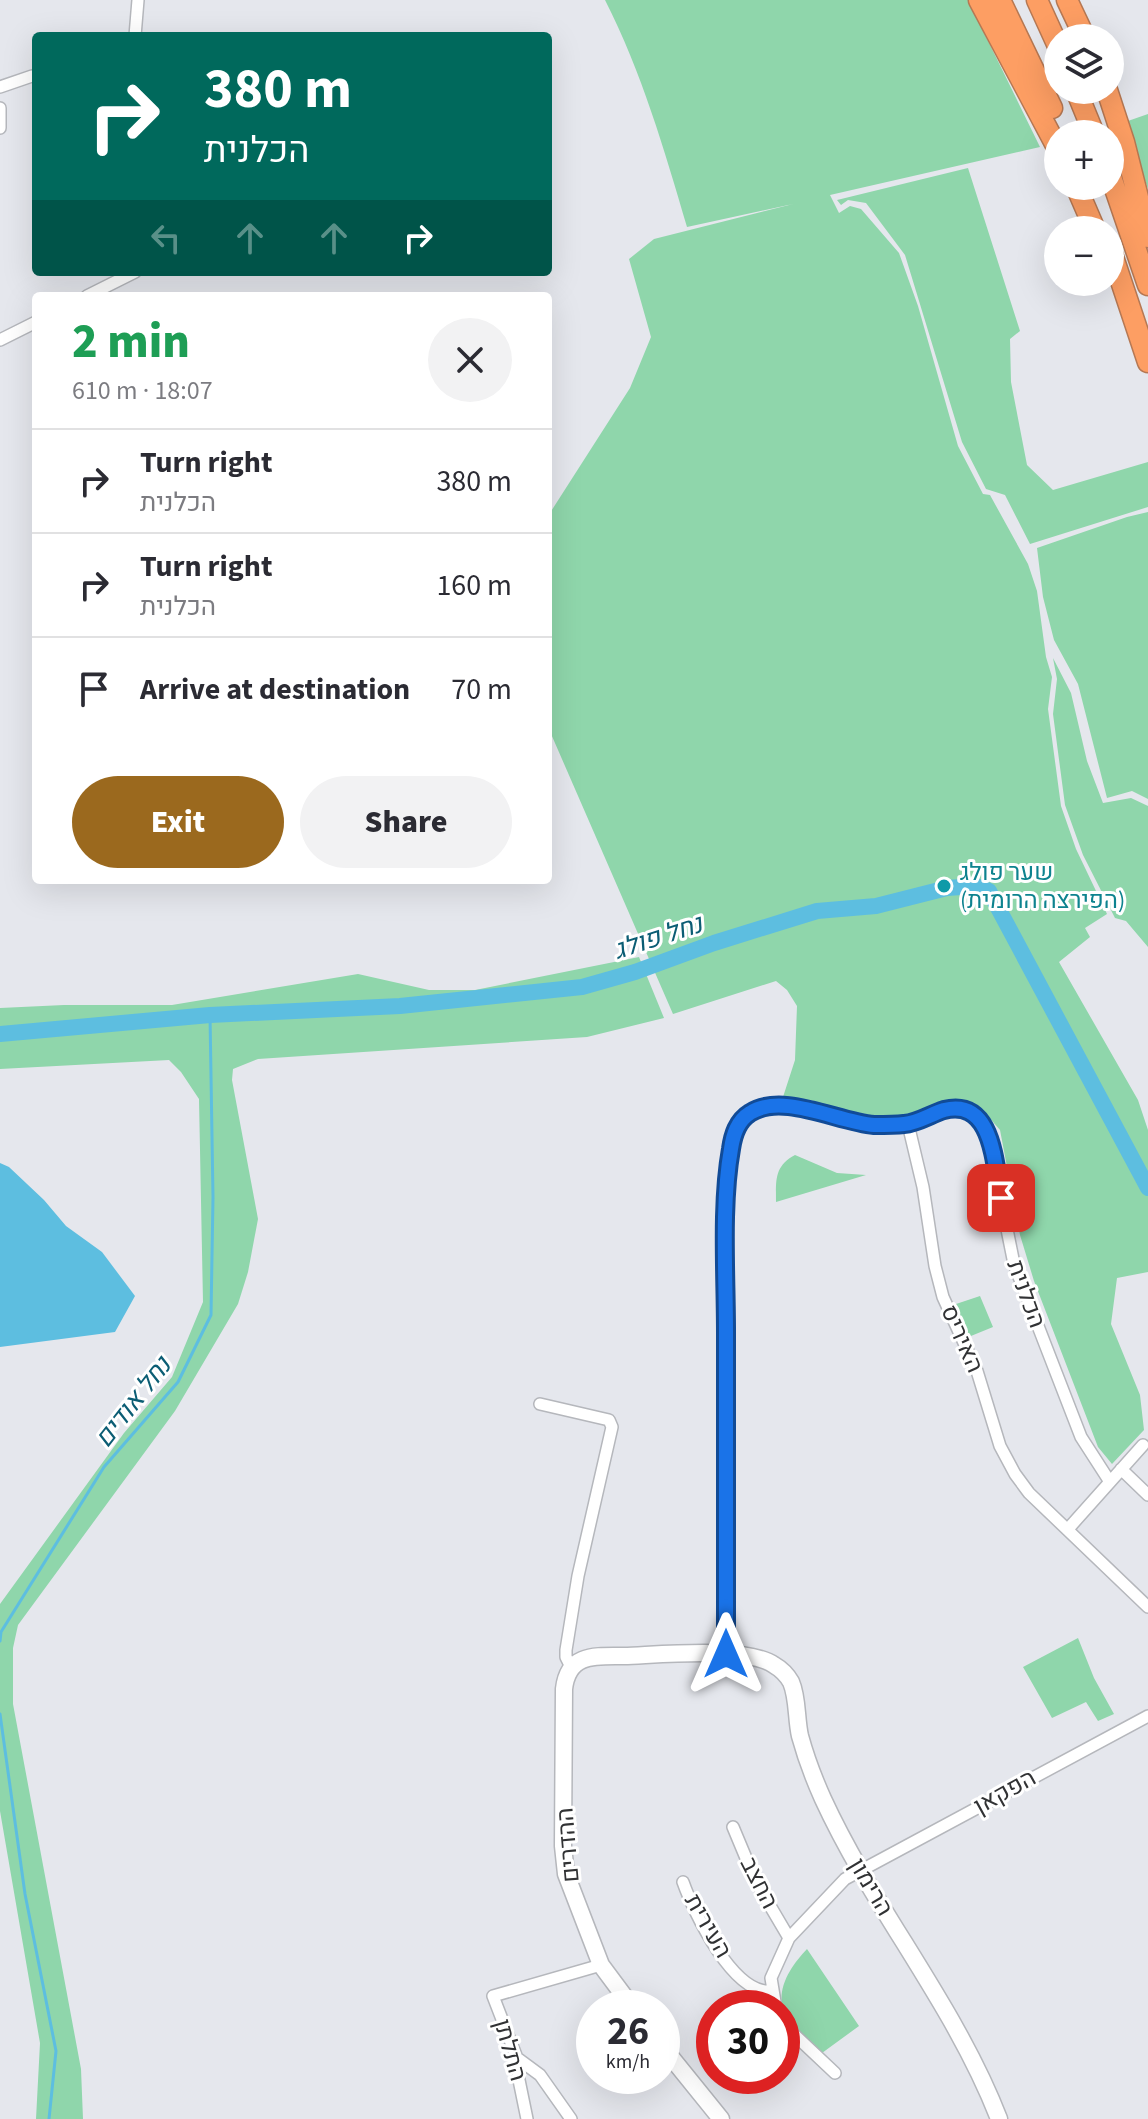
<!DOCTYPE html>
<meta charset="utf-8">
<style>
body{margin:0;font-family:"Source Sans 3",Heebo,sans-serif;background:#f2f2f3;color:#2b2b33;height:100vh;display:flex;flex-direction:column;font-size:30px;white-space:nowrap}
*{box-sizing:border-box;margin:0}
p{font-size:26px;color:#7c7c81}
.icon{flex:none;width:44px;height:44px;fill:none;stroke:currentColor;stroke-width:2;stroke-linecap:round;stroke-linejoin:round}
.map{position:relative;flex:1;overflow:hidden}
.sheet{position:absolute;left:32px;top:292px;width:520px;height:592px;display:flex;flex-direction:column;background:#fff;border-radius:8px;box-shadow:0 8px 32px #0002}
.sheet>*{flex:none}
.top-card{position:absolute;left:32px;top:32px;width:520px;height:244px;border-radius:8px;box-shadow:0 8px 32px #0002;background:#00695c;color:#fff;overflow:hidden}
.controls{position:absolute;left:1044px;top:24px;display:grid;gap:16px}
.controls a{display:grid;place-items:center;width:80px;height:80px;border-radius:50%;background:#fff;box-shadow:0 8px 32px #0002;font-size:40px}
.speed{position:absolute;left:576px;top:1990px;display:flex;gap:16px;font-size:40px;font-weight:700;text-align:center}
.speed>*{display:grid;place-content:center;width:104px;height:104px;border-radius:50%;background:#fff;box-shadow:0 8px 32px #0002;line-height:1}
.speed small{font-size:20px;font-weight:400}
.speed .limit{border:12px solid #d22;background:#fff;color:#111}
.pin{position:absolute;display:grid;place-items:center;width:68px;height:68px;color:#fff;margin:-34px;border-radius:16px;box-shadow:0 4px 12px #0006}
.me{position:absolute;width:88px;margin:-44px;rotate:0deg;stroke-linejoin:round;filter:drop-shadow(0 0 6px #0008)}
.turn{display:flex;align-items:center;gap:28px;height:168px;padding:0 40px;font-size:36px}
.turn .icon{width:104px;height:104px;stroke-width:2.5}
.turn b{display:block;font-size:56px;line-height:68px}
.lanes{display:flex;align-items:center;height:76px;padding:0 40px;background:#0003;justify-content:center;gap:40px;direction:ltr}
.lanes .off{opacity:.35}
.round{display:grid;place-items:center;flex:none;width:84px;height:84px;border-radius:42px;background:#f2f2f3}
.head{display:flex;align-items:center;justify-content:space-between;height:136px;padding:0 40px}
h1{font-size:48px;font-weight:800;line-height:60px;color:#1e9e55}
.cta{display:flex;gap:16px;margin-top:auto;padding:16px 40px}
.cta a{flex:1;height:92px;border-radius:48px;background:#9b691e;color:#fff;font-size:32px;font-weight:800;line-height:92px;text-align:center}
.cta a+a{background:#f2f2f3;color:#2b2b33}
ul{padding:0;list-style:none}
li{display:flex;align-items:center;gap:24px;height:104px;padding:0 40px;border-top:2px solid #e1e1e2}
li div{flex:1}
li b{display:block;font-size:30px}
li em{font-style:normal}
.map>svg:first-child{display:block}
</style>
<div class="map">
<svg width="1148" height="2119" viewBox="0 0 1148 2119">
<rect width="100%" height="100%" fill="#e5e7ed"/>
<path fill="#8fd6ab" d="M605,0H968L1040,147L830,195L839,213L850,206L861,209L899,253L918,306L958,446L983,494L990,495L1028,564L1037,591L1046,657L1052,677L1048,709L1061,806L1076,849L1107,914L1085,928L1090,937L1059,962L1138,1100L1148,1130V1272L1117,1278L1111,1324L1140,1395L1144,1430L1112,1464L1098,1447L1034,1281L1020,1235L1000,1130L986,1114L969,1106L911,1120L879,1121L845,1114L814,1101L783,1097L795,1060L797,1006L787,990L776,981L673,1014L548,727V516L630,388L651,337L629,259L654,239L793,204L687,227C664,149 642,73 605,0Z
M1148,114V189L1125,122Z
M968,168L1020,331L1010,339L1011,382L1027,465L1053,490L1148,462V507L1030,544L1005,495L986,489L962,442L905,255L866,203L848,200L841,205L837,200Z
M1148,512V799L1132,791L1107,798L1078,684L1054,640L1043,597L1037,548L1127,517Z
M1053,658L1071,693L1087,761L1103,803L1131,798L1148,806V947L1126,921L1115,918L1083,855L1065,805L1053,714L1057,679Z
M639,957L664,1018L587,1037L258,1059L233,1069L232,1080L258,1219L248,1272L238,1304L175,1411L18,1625L13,1648V1704L81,2069L83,2119H36L40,2043L0,1811V1604L124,1433L172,1377L203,1302L199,1099L181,1072L169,1060L0,1069V1008L64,1005H172L358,974L429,990H475Z
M795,1155L837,1173L866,1175L776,1202C776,1181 774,1166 795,1155Z
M980,1296L993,1327L966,1338L950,1306Z
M1078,1638L1094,1678L1114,1714L1098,1721L1086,1702L1052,1718L1023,1667Z
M807,1949L859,2026L822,2053C811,2043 792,2031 786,2017C773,1991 791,1966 807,1949Z"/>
<path fill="#5dbee0" d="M0,1163L9,1167L44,1200L66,1226L102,1252L135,1296L115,1332L0,1347Z"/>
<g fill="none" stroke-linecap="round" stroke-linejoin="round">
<path stroke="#5dbee0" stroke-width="3" d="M0,1641L1,1632L104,1467L178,1382L211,1315L213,1197L210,1015
M0,1714L25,1894L56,2051L49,2119"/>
<path stroke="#5dbee0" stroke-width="16" d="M0,1034L210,1015L400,1006L582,987L635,972L714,943L817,911L876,906L947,888L976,886L989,891L1148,1188"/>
<defs>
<path id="street" d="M135,36L138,0
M0,87L32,76
M0,108V128
M87,296L135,272
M0,340L36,322
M908,1124L923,1187L935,1266L943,1297L977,1371L1000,1446L1015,1474L1029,1493L1148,1607
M540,1404L609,1420L612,1427L578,1576L566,1650V1657L571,1667
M1121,1469L1148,1495
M1068,1529L1143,1445
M726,1654C726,1535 726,1415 726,1296C726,1255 721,1162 737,1127C760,1079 864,1134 909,1124C926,1120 942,1107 961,1108C972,1108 982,1121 987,1130L1014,1264L1081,1437L1110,1482
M733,1827L756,1882L789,1938
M683,1882C694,1913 734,1997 773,1991
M776,2008L771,1978L789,1938L845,1879L1148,1716
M782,2023L835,2073
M517,2058L540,2075L571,2119
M527,2119L519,2080L517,2058L493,1996L601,1965"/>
<path id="secondary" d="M633,2008L601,1965L566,1874L563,1846L564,1689C568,1653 595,1656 624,1656C658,1655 747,1646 774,1665C781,1669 787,1675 791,1682C798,1698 796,1719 800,1736C806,1758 814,1779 823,1799C874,1910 955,2005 999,2119
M662,2046L721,2119"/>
<path id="highway" d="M979,0L1058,149
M1000,0L1052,108
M1037,0L1058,46
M1067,0L1085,38
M1076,90L1094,134
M1107,90L1124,142L1148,237
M1110,174L1148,285
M1076,186L1095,230
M1110,248L1148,362"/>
</defs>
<use href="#street" stroke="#b5b7bc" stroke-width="14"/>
<use href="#secondary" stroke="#b5b7bc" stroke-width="19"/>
<use href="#highway" stroke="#b67853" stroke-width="23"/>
<use href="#street" stroke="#fff" stroke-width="11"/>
<use href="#secondary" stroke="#fff" stroke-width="16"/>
<use href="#highway" stroke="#fd9e63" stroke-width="20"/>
</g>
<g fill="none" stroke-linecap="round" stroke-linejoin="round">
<defs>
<path id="route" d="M726,1654C726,1547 726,1439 726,1332C726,1274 721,1205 731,1149C733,1135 737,1121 750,1113C782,1092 838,1122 874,1125C884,1125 895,1125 904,1124C918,1123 931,1114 944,1110C994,1098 994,1165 1001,1198"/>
</defs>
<use href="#route" stroke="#114b97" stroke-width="20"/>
<use href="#route" stroke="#1a73e8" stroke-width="14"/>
</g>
<circle fill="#0f9aa8" stroke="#fff" stroke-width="3" cx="944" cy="886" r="8"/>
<g text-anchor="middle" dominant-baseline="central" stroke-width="6" stroke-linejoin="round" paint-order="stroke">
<g font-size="24" fill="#0d838f" stroke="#fff" text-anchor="start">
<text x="960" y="872">שער פולג<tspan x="960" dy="28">(הפירצה הרומית)</tspan></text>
</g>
<g font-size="24" fill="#313234" stroke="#fff">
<text transform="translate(1026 1294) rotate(70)">הכלנית</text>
<text transform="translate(962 1339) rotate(66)">האיריס</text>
<text transform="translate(1005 1792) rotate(-29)">הפקאן</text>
<text transform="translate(568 1845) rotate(-95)">ההדרים</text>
<text transform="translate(759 1883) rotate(63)">החצב</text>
<text transform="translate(871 1887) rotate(59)">הרימון</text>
<text transform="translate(708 1926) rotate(60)">העירית</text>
<text transform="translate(510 2050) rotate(74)">התלתן</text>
</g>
<g font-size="26" font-style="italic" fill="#0b5d74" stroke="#fff">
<text transform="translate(658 937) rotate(-18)">נחל פולג</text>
<text transform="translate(133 1402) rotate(-52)">נחל אודים</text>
</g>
</g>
</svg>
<div class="controls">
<a><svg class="icon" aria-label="layers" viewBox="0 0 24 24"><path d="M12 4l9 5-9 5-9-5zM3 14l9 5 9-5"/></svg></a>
<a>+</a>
<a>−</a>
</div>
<div class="speed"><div>26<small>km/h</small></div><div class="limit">30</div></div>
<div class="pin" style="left:1001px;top:1198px;background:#d93025"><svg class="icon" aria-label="arrive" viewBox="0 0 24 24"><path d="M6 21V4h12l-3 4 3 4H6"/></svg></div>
<svg class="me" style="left:726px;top:1654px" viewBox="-20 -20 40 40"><path d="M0-17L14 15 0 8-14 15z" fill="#1a73e8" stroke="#fff" stroke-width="4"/></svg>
<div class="top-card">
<div class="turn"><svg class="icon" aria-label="right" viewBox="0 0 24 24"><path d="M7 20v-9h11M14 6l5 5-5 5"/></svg><div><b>380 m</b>הכלנית</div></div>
<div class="lanes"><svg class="icon off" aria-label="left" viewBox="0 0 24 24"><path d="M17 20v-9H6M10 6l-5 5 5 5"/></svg><svg class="icon off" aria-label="ahead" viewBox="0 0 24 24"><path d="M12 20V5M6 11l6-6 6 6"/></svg><svg class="icon off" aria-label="ahead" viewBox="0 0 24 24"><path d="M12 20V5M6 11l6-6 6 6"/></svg><svg class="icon" aria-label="right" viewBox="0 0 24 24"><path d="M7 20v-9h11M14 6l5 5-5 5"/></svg></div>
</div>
<section class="sheet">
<div class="head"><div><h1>2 min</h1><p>610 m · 18:07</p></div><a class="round"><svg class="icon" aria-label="close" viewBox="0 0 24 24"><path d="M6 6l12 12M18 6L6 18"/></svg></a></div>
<ul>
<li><svg class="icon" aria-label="right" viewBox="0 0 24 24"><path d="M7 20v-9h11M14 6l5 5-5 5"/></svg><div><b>Turn right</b><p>הכלנית</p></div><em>380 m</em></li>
<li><svg class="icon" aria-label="right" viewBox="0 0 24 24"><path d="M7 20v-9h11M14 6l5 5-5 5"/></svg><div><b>Turn right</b><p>הכלנית</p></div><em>160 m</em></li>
<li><svg class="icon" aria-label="arrive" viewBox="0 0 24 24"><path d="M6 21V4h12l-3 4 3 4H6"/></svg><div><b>Arrive at destination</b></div><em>70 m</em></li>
</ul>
<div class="cta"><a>Exit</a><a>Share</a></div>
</section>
</div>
